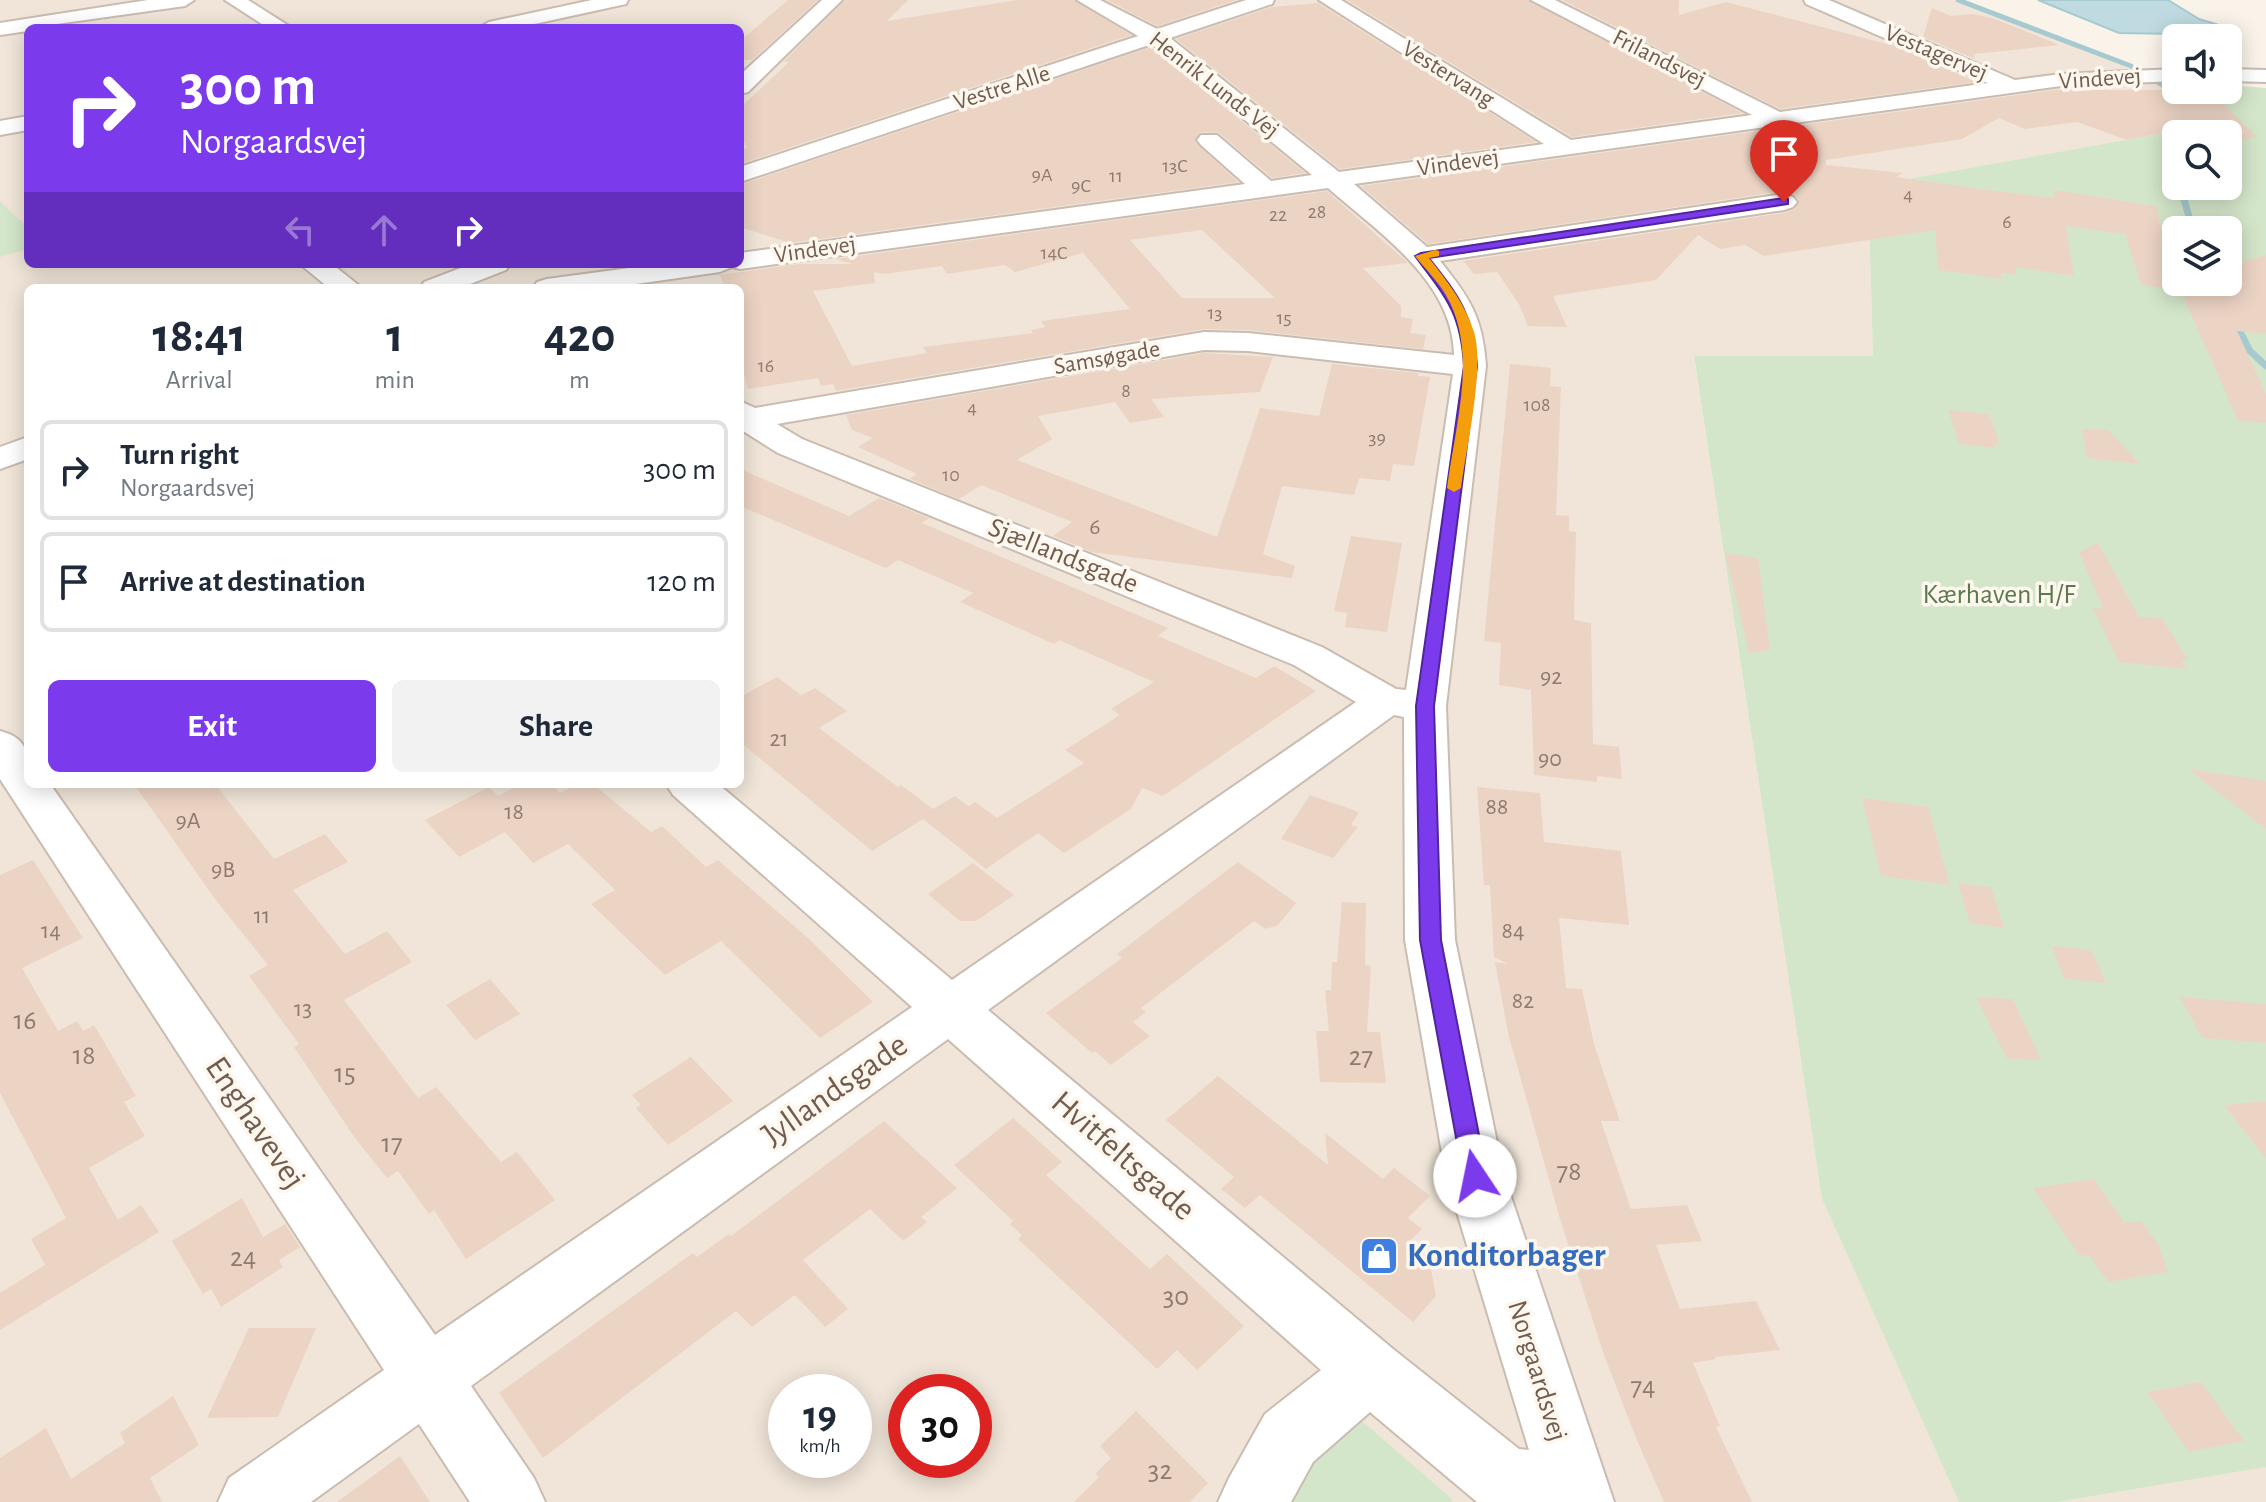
<!DOCTYPE html>
<meta charset="utf-8">
<style>
body{margin:0;font-family:"Alegreya Sans",sans-serif;background:#f2f2f3;color:#1f2937;height:100vh;display:flex;flex-direction:column;font-size:30px;white-space:nowrap}
*{box-sizing:border-box;margin:0}
p{font-size:26px;color:#747a83}
.icon{flex:none;width:44px;height:44px;fill:none;stroke:currentColor;stroke-width:2;stroke-linecap:round;stroke-linejoin:round}
.map{position:relative;flex:1;overflow:hidden}
.side{position:absolute;left:24px;top:284px;width:720px;height:504px;display:flex;flex-direction:column;background:#fff;border-radius:12px;box-shadow:0 4px 20px #0003}
.side>*{flex:none}
.hud{position:absolute;left:24px;top:24px;width:720px;height:244px;border-radius:12px;box-shadow:0 4px 20px #0003;background:#7c3aed;color:#fff;overflow:hidden}
.fabs{position:absolute;left:2162px;top:24px;display:grid;gap:16px}
.fabs a{display:grid;place-items:center;width:80px;height:80px;border-radius:12px;background:#fff;box-shadow:0 4px 20px #0003;font-size:40px}
.speed{position:absolute;left:768px;top:1374px;display:flex;gap:16px;font-size:40px;font-weight:700;text-align:center}
.speed>*{display:grid;place-content:center;width:104px;height:104px;border-radius:50%;background:#fff;box-shadow:0 4px 20px #0003;line-height:1}
.speed small{font-size:20px;font-weight:400}
.speed .limit{border:12px solid #d22;background:#fff;color:#111}
.pin{position:absolute;display:grid;place-items:center;width:68px;height:68px;color:#fff;margin:-82px -34px;border-radius:50% 50% 50% 0;rotate:-45deg;box-shadow:0 0 8px #0007}
.pin .icon{rotate:45deg}
.me{position:absolute;width:88px;margin:-44px;rotate:349deg;stroke-linejoin:round;filter:drop-shadow(0 0 6px #0008)}
.turn{display:flex;align-items:center;gap:28px;height:168px;padding:0 24px;font-size:36px}
.turn .icon{width:104px;height:104px;stroke-width:2.5}
.turn b{display:block;font-size:56px;line-height:68px}
.lanes{display:flex;align-items:center;height:76px;padding:0 24px;background:#0003;justify-content:center;gap:40px;direction:ltr}
.lanes .off{opacity:.35}
.eta{display:flex;justify-content:space-evenly;align-items:center;height:136px;text-align:center}
.eta b{font-size:48px;font-weight:600;line-height:56px}
.primary-button{display:flex;gap:16px;margin-top:auto;padding:16px 24px}
.primary-button a{flex:1;height:92px;border-radius:12px;background:#7c3aed;color:#fff;font-size:32px;font-weight:600;line-height:92px;text-align:center}
.primary-button a+a{background:#f2f2f3;color:#1f2937}
ul{padding:0;list-style:none}
li{display:flex;align-items:center;gap:24px;height:100px;margin:0 16px 12px;padding:0 8px;border:4px solid #e0e1e3;border-radius:12px}
li div{flex:1}
li b{display:block;font-size:30px}
li em{font-style:normal}
.map>svg:first-child{display:block}
</style>
<div class="map">
<svg width="2266" height="1502" viewBox="0 0 2266 1502">
<rect width="100%" height="100%" fill="#faf3e9"/>
<path fill="#f0e5d8" fill-rule="evenodd" d="M0,0H1953L2167,82L2189,129L1868,186L1873,356L1694,357L1822,1199L1959,1502H0ZM28,28H740V264H28ZM28,288H740V784H28ZM786,1392H854V1460H786ZM906,1392H974V1460H906Z
M2266,1467V1502H2058Z"/>
<path fill="#d4e6c9" fill-rule="evenodd" d="M2167,82H2176V90H2228V85L2266,88V1467L2058,1502H1959L1822,1199L1694,356H1873L1868,186L2188,129ZM2176,134H2228V186H2176ZM2176,230H2228V282H2176Z
M0,201L28,228V249L0,257Z
M1355,1415L1452,1499V1502H1274Z"/>
<path fill="#bfdbe1" stroke="#a7cad1" stroke-width="2" d="M2038,0H2168L2199,19L2239,31L2237,35L2119,33Z"/>
<g fill="none" stroke-linecap="round" stroke-linejoin="round">
<path stroke="#a7cad1" stroke-width="5" d="M1958,0L2131,66
M2154,80L2163,85L2173,103
M2174,124L2176,147"/>
<path stroke="#a7cad1" stroke-width="7" d="M2180,186L2193,230
M2233,318L2250,351L2266,366"/>
</g>
<path fill="#ecd4c4" fill-rule="evenodd" d="M788,0H818L752,60H740V41Z
M845,0H908L887,21L1017,0H1074L1131,35L740,164V151L747,148L740,132V108L789,62H783Z
M1107,0H1236L1157,26Z
M1347,0H1528L1742,113L1572,137Z
M1562,0H1679V15L1726,2L1899,47L1976,82L1780,109Z
M1318,3L1536,142L1340,169L1176,39L1272,7Z
M1932,8L1951,16L1973,14L1995,19L2059,45L1974,54L1975,59L1923,37Z
M1151,47L1305,173L1272,178L1219,133L1201,132L1195,142L1238,182L790,243L740,227V185Z
M2054,90H2209L2256,136L2228,143V134H2176V138L2162,133L2127,140L2077,122L2025,129L1999,118L1962,139L1826,160V165L1903,173L1896,177L1987,190L2055,198L2054,190L2156,206L2166,250L2176,252V290L2141,285L2125,234L2066,226L2074,276L2015,267L2017,275L2001,273V279L1938,270L1935,230L1764,256L1745,245L1720,249L1698,235L1656,280L1553,296L1567,327L1528,326L1519,304L1497,272L1474,274L1463,261L1784,213L1795,209L1799,200L1794,194L1784,191L1428,244L1361,186Z
M1327,191L1408,263L1363,268L1401,306V317L1413,319L1410,333L1426,335L1423,349L1248,330L1204,329L836,391L833,384L821,386L818,378L748,389L740,359V288H725L720,275L798,264H852L836,259ZM1202,230L1275,298H1182L1130,240ZM1083,253L1130,309L1041,321L1045,327L1031,330L1033,333L923,347L927,353L852,366L813,291L875,283L874,272L885,274L942,266L947,274L1005,265L1015,272Z
M2266,255V334L2237,331L2266,394V423L2238,421L2177,282H2228V266Z
M1204,353L1273,357L1260,392L1151,399L1164,417L1130,423L1115,402L1038,416L1052,439L1017,460L1217,537L1260,408L1319,416L1332,364L1418,373V376L1430,377L1414,466L1393,464L1390,481L1359,478L1354,495L1282,486L1263,554L1295,566L1292,578L1092,552L1053,536L1072,522L981,485L959,499L910,479L917,474L858,447L873,438L852,430L846,415Z
M1510,364L1551,368L1550,386L1561,387L1556,515L1569,516V531L1576,532L1574,620L1591,623L1593,744L1619,747L1622,779L1597,776V782L1534,775L1531,690L1499,685L1501,643L1484,641Z
M1948,410L1989,414L2000,445L1994,444L1995,448L1959,444Z
M2082,429L2108,430L2140,464L2087,458Z
M740,469L849,516L879,498L929,518L922,523L1168,628L1158,636L1256,678L1274,666L1316,691L1163,796L1142,788L1131,809L1064,853L1038,833L986,869L923,819L872,851L740,742V697L777,677L801,695L815,688L847,711L819,728L898,787L901,785L933,809L955,796L968,806L975,802L997,818L1084,763L1065,750L1120,715L1111,709L1154,682L1059,640L1054,644L960,602L973,593L898,560L886,568L740,506Z
M1351,536L1402,543L1387,632L1345,627L1347,613L1334,611Z
M2098,543L2139,617L2162,618L2188,660H2181L2187,669L2119,662L2093,608L2103,609L2079,552Z
M1725,553L1758,558L1770,650L1749,653Z
M2188,769L2266,781V829Z
M134,784H215L274,859L325,834L348,862L293,890L345,954L387,931L412,962L344,1000L418,1098L436,1087L501,1162L517,1152L555,1200L466,1259L434,1210L429,1214L398,1171L387,1178L355,1138L294,1047L299,1044L249,976L268,965L215,899Z
M521,784H551L560,793L578,784H593L651,832L662,826L706,867L718,860L809,939L873,1002L820,1038L721,941L665,975L591,904L615,890L568,844L533,863L505,832L459,857L425,820L489,787L498,796Z
M1477,787L1540,793L1544,842L1621,851L1629,925L1559,918L1566,988L1582,989L1594,1044L1620,1121H1601L1631,1209L1687,1205L1702,1241L1656,1245L1680,1309L1756,1301L1780,1350L1715,1357L1716,1359L1693,1363L1720,1426L1716,1427L1752,1502H1664L1636,1438L1604,1355L1560,1219L1508,1033L1495,962L1508,964L1494,957L1490,885H1484Z
M1310,795L1359,812L1351,825L1358,827L1333,858L1281,839Z
M1862,798L1928,807L1950,885L1881,876Z
M33,860L83,938L22,968L58,1031L77,1021L83,1031L94,1025L136,1096L124,1102L145,1136L89,1168L118,1220L141,1205L159,1232L0,1330V1293L45,1265L31,1239L66,1218L0,1093V875Z
M1238,862L1296,903L1278,925L1266,929L1254,921L1141,1008L1146,1012L1133,1022L1150,1036L1111,1065L1095,1051L1092,1053L1046,1013L1122,958L1117,954Z
M973,863L1014,895L976,921H960L928,894Z
M1958,883L1991,887L2004,928L1970,923Z
M1342,902L1366,903L1365,965L1371,966L1367,1032H1380L1386,1083L1320,1082L1316,1031H1329L1325,990H1331L1332,962H1337Z
M2052,946L2091,950L2106,983L2064,979Z
M490,979L520,1014L475,1040L446,1005Z
M1976,997L2013,999L2041,1060L2007,1059Z
M2180,997L2266,1004V1043L2202,1038Z
M691,1057L733,1101L668,1145L636,1108L641,1105L632,1095Z
M1218,1076L1328,1165L1325,1133L1383,1179L1394,1168L1430,1196L1408,1218L1422,1229L1411,1240L1428,1253L1436,1296L1413,1322L1260,1195L1245,1208L1221,1189L1234,1177L1166,1120Z
M2266,1101V1159L2224,1105Z
M1013,1118L1062,1162L1046,1175L1150,1269L1167,1254L1244,1326L1197,1370L1177,1350L1157,1369L1018,1239L1022,1235L1010,1224L1013,1221L954,1165Z
M884,1121L957,1188L921,1217L927,1222L903,1241L870,1209L803,1260L848,1309L825,1327L795,1295L752,1327L736,1311L543,1458L499,1393L693,1253L697,1257L729,1234L731,1236Z
M2094,1179L2125,1223L2141,1221L2158,1244L2168,1272L2108,1282L2089,1255L2080,1256L2033,1188Z
M242,1198L263,1237L285,1224L300,1247L279,1260L283,1267L221,1307L211,1289L203,1294L172,1241Z
M249,1328H316L278,1417L207,1418Z
M2201,1382L2244,1441L2189,1452L2147,1392Z
M173,1396L199,1445L150,1478L162,1502H0V1458L46,1428L71,1479L125,1443L120,1433Z
M1136,1411L1208,1483L1190,1502H1074L1099,1477L1095,1474L1111,1458L1100,1446Z
M400,1456L430,1502H337Z"/>
<g fill="none" stroke-linecap="round" stroke-linejoin="round">
<defs>
<path id="minor" d="M148,0H194L185,6L28,28V31L0,35V23Z
M225,0H248L292,28H268Z
M592,0H628L626,4L516,28H479L489,22Z
M822,0H842L748,92L740,94V75Z
M1077,0H1100L1157,29L1246,0H1274L1272,4L1170,38L1339,172L1544,144L1319,0H1341L1571,140L1752,115L1531,0H1555L1780,112L1988,83L1806,4L1804,0H1829L2015,80L2061,74L2176,69V81L2061,86L1354,184L1427,247L1784,194L1793,197L1797,202L1793,207L1784,210L1440,261C1470,298 1483,318 1486,366L1446,706L1455,940L1504,1176L1614,1502H1477L1370,1412L1313,1462L1291,1502H1218L1229,1478L1265,1414L1321,1370L948,1039L471,1386L534,1478L545,1502H470L419,1424L311,1502H218L229,1478L384,1370L0,779V731C31,739 28,757 28,784H50L435,1335L912,1007L673,795L666,784H718L952,980L1356,702L1294,665L778,453L740,429V401L755,408L1204,332L1248,333L1454,355C1453,281 1379,233 1328,188L740,269L732,267L720,272L608,288H533L537,282L547,279L659,264H740V253L1245,184L1201,145L1197,140L1201,135H1217L1271,181L1312,175L1152,44L740,182V167L1138,36ZM1204,350L1248,351L1453,374L1406,690L1396,689L1322,647L802,439L777,424ZM1394,715L1404,717L1405,940L1446,1176L1529,1450L1519,1449L1393,1349L988,1010Z
M2228,69L2266,70V82L2228,81Z
M28,116V130L0,135V121Z
M300,264H332L362,288H329Z
M471,264H510L506,270L460,288H420L424,282Z
M28,437V459L0,469V447Z"/>
</defs>
<use href="#minor" stroke="#cabcb0" stroke-width="4"/>
<use href="#minor" fill="#fff" fill-rule="evenodd"/>
</g>
<path fill="#7c3aed" stroke="#51269a" stroke-width="2" d="M1784,198L1788,199V204L1429,258C1459,296 1474,316 1477,366L1434,706L1441,940L1487,1176L1484,1183L1475,1186L1467,1183L1463,1176L1420,940L1416,706L1464,366C1461,313 1446,297 1415,256L1421,253Z"/>
<path fill="#f59e0b" d="M1435,250L1439,251V256L1429,258C1447,281 1465,303 1474,332C1485,368 1466,449 1461,488L1454,492L1447,488C1455,426 1479,352 1446,295C1438,281 1425,269 1415,256Z"/>
<defs>
<symbol id="shop-square" viewBox="-11 -11 22 22"><rect x="-9" y="-9" width="18" height="18" rx="4" fill="#3f7fe0" stroke="#fdf7ee"/><path d="M-5-2.5h2.3a2.7 3.5 0 0 1 5.4 0H5L5.5 6h-11ZM-1.5-2.5h3a1.5 2.3 0 0 0-3 0Z" fill="#fff"/></symbol>
</defs>
<g fill-rule="evenodd">
<use href="#shop-square" x="1357" y="1234" width="44" height="44"/>
</g>
<g text-anchor="middle" dominant-baseline="central" stroke-width="7" stroke-linejoin="round" paint-order="stroke">
<g font-size="20" fill="#907a6d">
<text x="1175" y="166">13C</text>
<text x="1042" y="175">9A</text>
<text x="1116" y="176">11</text>
<text x="1081" y="186">9C</text>
<text x="1908" y="195">4</text>
<text x="1317" y="212">28</text>
<text x="1278" y="215">22</text>
<text x="2007" y="222">6</text>
<text x="1054" y="253">14C</text>
<text x="1215" y="313">13</text>
<text x="1284" y="318">15</text>
<text x="766" y="366">16</text>
<text x="1126" y="391">8</text>
<text x="1537" y="405">108</text>
<text x="972" y="408">4</text>
<text x="1377" y="438">39</text>
<text x="951" y="475">10</text>
</g>
<g font-size="24" fill="#715c50" stroke="#fdf7ee">
<text transform="translate(1936 53) rotate(23)">Vestagervej</text>
<text transform="translate(1659 59) rotate(27)">Frilandsvej</text>
<text transform="translate(1448 74) rotate(32)">Vestervang</text>
<text transform="translate(2100 79) rotate(-4)">Vindevej</text>
<text transform="translate(1214 85) rotate(38)">Henrik Lunds Vej</text>
<text transform="translate(1002 88) rotate(-18)">Vestre Alle</text>
<text transform="translate(1458 163) rotate(-8)">Vindevej</text>
<text transform="translate(815 250) rotate(-8)">Vindevej</text>
<text transform="translate(1107 358) rotate(-10)">Samsøgade</text>
</g>
<g font-size="24" fill="#907a6d">
<text x="1095" y="527">6</text>
<text x="1551" y="677">92</text>
<text x="779" y="739">21</text>
<text x="1550" y="759">90</text>
<text x="1497" y="807">88</text>
<text x="514" y="812">18</text>
<text x="188" y="821">9A</text>
<text x="223" y="870">9B</text>
<text x="262" y="916">11</text>
<text x="51" y="931">14</text>
<text x="1513" y="931">84</text>
<text x="1523" y="1001">82</text>
<text x="303" y="1009">13</text>
</g>
<g font-size="28" fill="#715c50" stroke="#fdf7ee">
<text transform="translate(1063 556) rotate(22)">Sjællandsgade</text>
<text transform="translate(1537 1371) rotate(73)">Norgaardsvej</text>
</g>
<g font-size="28" fill="#597a4c" stroke="#fdf7ee">
<text x="1999" y="595">Kærhaven H/F</text>
</g>
<g font-size="28" fill="#907a6d">
<text x="25" y="1021">16</text>
<text x="84" y="1056">18</text>
<text x="1361" y="1057">27</text>
<text x="345" y="1074">15</text>
<text x="392" y="1144">17</text>
<text x="1569" y="1172">78</text>
<text x="243" y="1258">24</text>
<text x="1176" y="1297">30</text>
<text x="1643" y="1387">74</text>
<text x="1160" y="1471">32</text>
</g>
<g font-size="34" fill="#715c50" stroke="#fdf7ee">
<text transform="translate(835 1090) rotate(-35)">Jyllandsgade</text>
<text transform="translate(255 1123) rotate(56)">Enghavevej</text>
<text transform="translate(1123 1156) rotate(41)">Hvitfeltsgade</text>
</g>
<g font-size="34" font-weight="bold" fill="#366cbe" stroke="#fdf7ee" text-anchor="start">
<text x="1407" y="1256">Konditorbager</text>
</g>
</g>
</svg>
<div class="fabs">
<a><svg class="icon" aria-label="sound" viewBox="0 0 24 24"><path d="M4 9h4l5-4v14l-5-4H4zM17 9q2 3 0 6"/></svg></a>
<a><svg class="icon" aria-label="search" viewBox="0 0 24 24"><circle cx="10" cy="10" r="6"/><path d="M15 15l6 6"/></svg></a>
<a><svg class="icon" aria-label="layers" viewBox="0 0 24 24"><path d="M12 4l9 5-9 5-9-5zM3 14l9 5 9-5"/></svg></a>
</div>
<div class="speed"><div>19<small>km/h</small></div><div class="limit">30</div></div>
<div class="pin" style="left:1784px;top:202px;background:#d93025"><svg class="icon" aria-label="arrive" viewBox="0 0 24 24"><path d="M6 21V4h12l-3 4 3 4H6"/></svg></div>
<svg class="me" style="left:1475px;top:1176px" viewBox="-20 -20 40 40"><circle r="19" fill="#fff"/><path d="M0-13L10 11 0 6-10 11z" fill="#7c3aed"/></svg>
<div class="hud">
<div class="turn"><svg class="icon" aria-label="right" viewBox="0 0 24 24"><path d="M7 20v-9h11M14 6l5 5-5 5"/></svg><div><b>300 m</b>Norgaardsvej</div></div>
<div class="lanes"><svg class="icon off" aria-label="left" viewBox="0 0 24 24"><path d="M17 20v-9H6M10 6l-5 5 5 5"/></svg><svg class="icon off" aria-label="ahead" viewBox="0 0 24 24"><path d="M12 20V5M6 11l6-6 6 6"/></svg><svg class="icon" aria-label="right" viewBox="0 0 24 24"><path d="M7 20v-9h11M14 6l5 5-5 5"/></svg></div>
</div>
<section class="side">
<div class="eta">
<div><b>18:41</b><p>Arrival</p></div>
<div><b>1</b><p>min</p></div>
<div><b>420</b><p>m</p></div>
</div>
<ul>
<li><svg class="icon" aria-label="right" viewBox="0 0 24 24"><path d="M7 20v-9h11M14 6l5 5-5 5"/></svg><div><b>Turn right</b><p>Norgaardsvej</p></div><em>300 m</em></li>
<li><svg class="icon" aria-label="arrive" viewBox="0 0 24 24"><path d="M6 21V4h12l-3 4 3 4H6"/></svg><div><b>Arrive at destination</b></div><em>120 m</em></li>
</ul>
<div class="primary-button"><a>Exit</a><a>Share</a></div>
</section>
</div>
